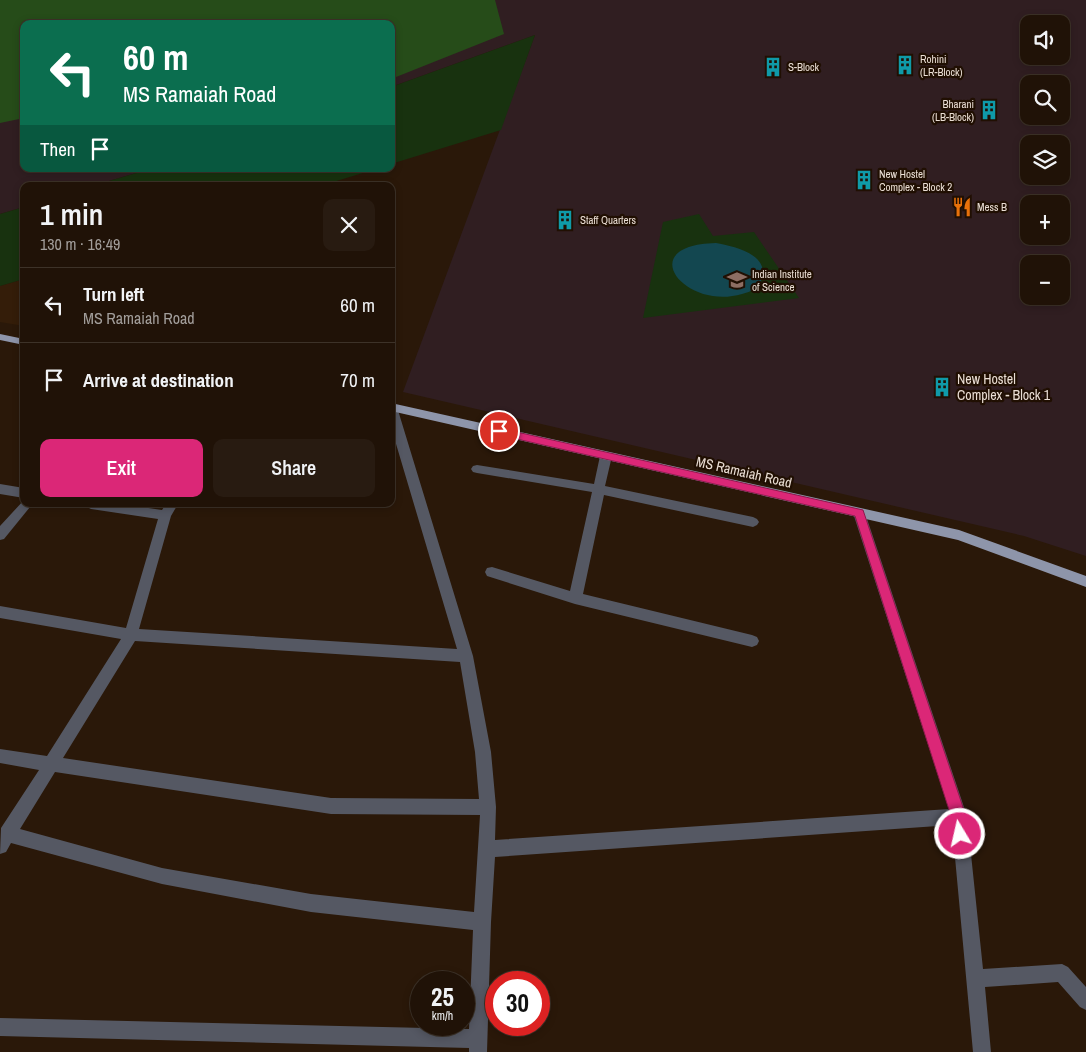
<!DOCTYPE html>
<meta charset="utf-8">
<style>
body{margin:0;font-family:"Archivo Narrow",sans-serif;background:#281b11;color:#f1f3f6;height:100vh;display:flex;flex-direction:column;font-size:19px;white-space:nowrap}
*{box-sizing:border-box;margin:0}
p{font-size:16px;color:#a29e9b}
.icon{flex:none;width:28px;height:28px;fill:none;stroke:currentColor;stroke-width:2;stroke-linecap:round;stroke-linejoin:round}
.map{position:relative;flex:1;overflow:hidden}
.drawer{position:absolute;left:20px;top:182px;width:375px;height:325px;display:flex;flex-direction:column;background:#201207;border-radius:10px;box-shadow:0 2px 8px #0003,0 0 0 1px #3d3228}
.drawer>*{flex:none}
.top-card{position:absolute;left:20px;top:20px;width:375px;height:152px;border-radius:10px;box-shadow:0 2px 8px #0003,0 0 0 1px #3d3228;background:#0b6e4f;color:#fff;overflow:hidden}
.controls{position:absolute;left:1020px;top:15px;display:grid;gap:10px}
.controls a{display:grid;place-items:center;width:50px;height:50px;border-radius:10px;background:#201207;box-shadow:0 2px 8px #0003,0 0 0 1px #3d3228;font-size:25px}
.speed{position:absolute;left:410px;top:971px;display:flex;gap:10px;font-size:25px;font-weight:700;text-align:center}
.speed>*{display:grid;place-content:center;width:65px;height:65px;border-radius:50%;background:#201207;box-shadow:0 2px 8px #0003,0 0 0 1px #3d3228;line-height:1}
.speed small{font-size:12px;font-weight:400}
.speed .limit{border:8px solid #d22;background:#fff;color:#111}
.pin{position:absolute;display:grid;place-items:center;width:42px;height:42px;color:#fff;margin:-21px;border:2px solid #fff;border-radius:50%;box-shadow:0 1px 5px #0007}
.me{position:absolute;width:55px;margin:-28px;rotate:351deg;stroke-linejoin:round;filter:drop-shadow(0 0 4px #0008)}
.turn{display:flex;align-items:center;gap:18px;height:105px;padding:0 20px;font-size:22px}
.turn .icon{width:65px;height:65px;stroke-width:2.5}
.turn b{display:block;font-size:35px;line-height:42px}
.then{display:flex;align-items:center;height:48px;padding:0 20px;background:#0003;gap:10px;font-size:19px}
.round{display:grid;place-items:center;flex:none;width:52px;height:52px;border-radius:10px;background:#281b11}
.headline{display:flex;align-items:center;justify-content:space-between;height:85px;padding:0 20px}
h1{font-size:30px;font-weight:600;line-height:38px}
.button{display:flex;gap:10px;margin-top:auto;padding:10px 20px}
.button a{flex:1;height:58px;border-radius:10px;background:#db2777;color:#fff;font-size:20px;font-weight:600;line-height:58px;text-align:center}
.button a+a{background:#281b11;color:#f1f3f6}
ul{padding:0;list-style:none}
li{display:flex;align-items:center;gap:15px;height:75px;padding:0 20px;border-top:1px solid #3d3228}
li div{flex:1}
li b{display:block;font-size:19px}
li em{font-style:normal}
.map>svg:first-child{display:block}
</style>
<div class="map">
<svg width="1086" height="1052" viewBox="0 0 1086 1052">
<rect width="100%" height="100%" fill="#2a1809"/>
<path fill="#341d09" d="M24,279V326L0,322V286Z"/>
<path fill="#301e21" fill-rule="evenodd" d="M0,0H1086V556L1024,536L403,392L535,35L391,87V24H24V169H150L92,186H24V207L0,214ZM1029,24H1061V56H1029ZM1029,84H1061V116H1029ZM1029,144H1061V176H1029ZM1029,204H1061V236H1029ZM1029,264H1061V296H1029Z"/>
<path fill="#18320f" d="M535,35L501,130L391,164V87Z
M150,169H376L320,186H92Z
M24,207V279L0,286V214Z
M699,214L713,236L754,232L799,298L643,318L663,222Z"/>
<path fill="#264c19" d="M0,0H495L504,34L391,79V24H24V118L0,123Z"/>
<path fill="#134750" d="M716,243C733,246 769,254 762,278C760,287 751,292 742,294C685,311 632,245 716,243Z"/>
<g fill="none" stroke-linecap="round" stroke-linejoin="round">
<path fill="#555863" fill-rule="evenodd" d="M391,403L397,407L473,656L491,752L496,807L495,840L949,809L853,513L855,510H863L865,513L967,816L983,969L1062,964L1068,967L1086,987V1010L1080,1007L1058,982L985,987L991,1052H973L952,825L495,857L491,922L487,1052H469V1048L0,1036V1018L469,1029L473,930L311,912L162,884L11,843L6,852L0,854L1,828L39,770L0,763V749L47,756L121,639L0,618V606L126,628L158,519L91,509L87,507L85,504H121L162,510L166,504H178L171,516L139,629L457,649L391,427ZM135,641L460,662L475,752L479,799L331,798L63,758ZM55,772L331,814L480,815L474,912L311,894L162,868L20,829Z
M606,452L612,456L605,486L753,517L757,519L759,522L757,525L753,527L604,495L583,594L752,635L757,637L759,641L757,645L752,647L575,604L487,576L485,572L487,568L492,567L570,591L592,492L477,473L473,472L471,469L473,466L477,465L594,484L600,456Z
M0,484L24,488V498L0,494Z
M24,500V504H32L30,507L4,539L0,540V526Z"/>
<path fill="#8e95aa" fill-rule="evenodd" d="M0,334L24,339V345L0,340Z
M391,403L959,530L1086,576V587L958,540L391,411Z"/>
</g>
<path fill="#db2777" stroke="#8e194d" d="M499,428L863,510L966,816L968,834L965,839L960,841L955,839L951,816L855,516L495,434L494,431L495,429Z"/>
<defs>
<symbol id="building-bare" viewBox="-9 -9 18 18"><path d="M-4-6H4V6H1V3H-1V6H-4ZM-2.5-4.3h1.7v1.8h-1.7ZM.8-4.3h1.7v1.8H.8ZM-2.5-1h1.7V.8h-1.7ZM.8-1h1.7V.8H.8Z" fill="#0f9aa8" stroke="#200f02" stroke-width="2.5" paint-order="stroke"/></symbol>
<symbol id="restaurant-bare" viewBox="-9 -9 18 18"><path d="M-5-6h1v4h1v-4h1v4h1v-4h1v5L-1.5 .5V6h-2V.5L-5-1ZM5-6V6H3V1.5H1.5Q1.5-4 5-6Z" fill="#e8710a" stroke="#200f02" stroke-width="2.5" paint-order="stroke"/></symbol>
<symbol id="university-bare" viewBox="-9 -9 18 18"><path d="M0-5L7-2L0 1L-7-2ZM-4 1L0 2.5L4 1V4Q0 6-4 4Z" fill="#8d6e63" stroke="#200f02" stroke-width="2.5" paint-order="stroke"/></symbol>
</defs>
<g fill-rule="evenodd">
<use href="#building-bare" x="891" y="51" width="28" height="28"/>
<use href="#building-bare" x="759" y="53" width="28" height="28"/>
<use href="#building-bare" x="975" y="96" width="28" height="28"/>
<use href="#building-bare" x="850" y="166" width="28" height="28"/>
<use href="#restaurant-bare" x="948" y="193" width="28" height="28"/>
<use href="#building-bare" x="551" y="206" width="28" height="28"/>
<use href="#university-bare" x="723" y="266" width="28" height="28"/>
<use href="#building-bare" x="928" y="373" width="28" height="28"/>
</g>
<g text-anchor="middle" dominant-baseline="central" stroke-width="4.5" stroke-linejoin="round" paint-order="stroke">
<g font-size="11" fill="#eaded4" stroke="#200f02" text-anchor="start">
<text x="920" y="59">Rohini<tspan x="920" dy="13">(LR-Block)</tspan></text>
<text x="788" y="67">S-Block</text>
<text x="974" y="104" text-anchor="end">Bharani<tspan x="974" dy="13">(LB-Block)</tspan></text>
<text x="879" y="174">New Hostel<tspan x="879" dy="13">Complex - Block 2</tspan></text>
<text x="977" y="207">Mess B</text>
<text x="580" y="220">Staff Quarters</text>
<text x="752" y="274">Indian Institute<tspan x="752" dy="13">of Science</tspan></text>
</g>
<g font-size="14" fill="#eaded4" stroke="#200f02" text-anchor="start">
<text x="957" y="379">New Hostel<tspan x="957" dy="16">Complex - Block 1</tspan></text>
</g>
<g font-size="14" fill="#eaded4" stroke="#200f02">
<text transform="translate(744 472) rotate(13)">MS Ramaiah Road</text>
</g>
</g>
</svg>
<div class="controls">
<a><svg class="icon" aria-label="sound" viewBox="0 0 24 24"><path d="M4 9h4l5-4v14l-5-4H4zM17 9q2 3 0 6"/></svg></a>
<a><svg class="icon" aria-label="search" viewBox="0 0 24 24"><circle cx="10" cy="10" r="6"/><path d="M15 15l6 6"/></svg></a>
<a><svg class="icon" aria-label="layers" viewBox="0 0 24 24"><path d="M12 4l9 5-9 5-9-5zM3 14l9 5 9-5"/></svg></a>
<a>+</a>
<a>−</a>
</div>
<div class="speed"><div>25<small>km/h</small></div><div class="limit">30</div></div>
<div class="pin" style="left:499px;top:431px;background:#d93025"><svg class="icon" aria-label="arrive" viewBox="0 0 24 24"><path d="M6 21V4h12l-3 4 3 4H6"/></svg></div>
<svg class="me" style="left:960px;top:834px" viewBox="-20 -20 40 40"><circle r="17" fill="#db2777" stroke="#fff" stroke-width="3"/><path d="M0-11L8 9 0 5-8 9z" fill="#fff"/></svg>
<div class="top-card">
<div class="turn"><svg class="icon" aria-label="left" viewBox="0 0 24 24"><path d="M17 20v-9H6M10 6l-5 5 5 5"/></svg><div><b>60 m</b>MS Ramaiah Road</div></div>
<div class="then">Then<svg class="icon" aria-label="arrive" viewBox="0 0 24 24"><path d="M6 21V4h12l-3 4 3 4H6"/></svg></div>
</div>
<section class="drawer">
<div class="headline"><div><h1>1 min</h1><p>130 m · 16:49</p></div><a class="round"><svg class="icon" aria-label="close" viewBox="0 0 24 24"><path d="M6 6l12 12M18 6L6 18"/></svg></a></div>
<ul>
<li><svg class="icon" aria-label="left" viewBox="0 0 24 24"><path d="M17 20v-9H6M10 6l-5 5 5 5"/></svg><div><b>Turn left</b><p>MS Ramaiah Road</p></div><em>60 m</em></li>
<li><svg class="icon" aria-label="arrive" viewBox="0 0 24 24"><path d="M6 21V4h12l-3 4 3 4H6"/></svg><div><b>Arrive at destination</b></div><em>70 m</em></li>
</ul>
<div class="button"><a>Exit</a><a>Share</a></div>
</section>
</div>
